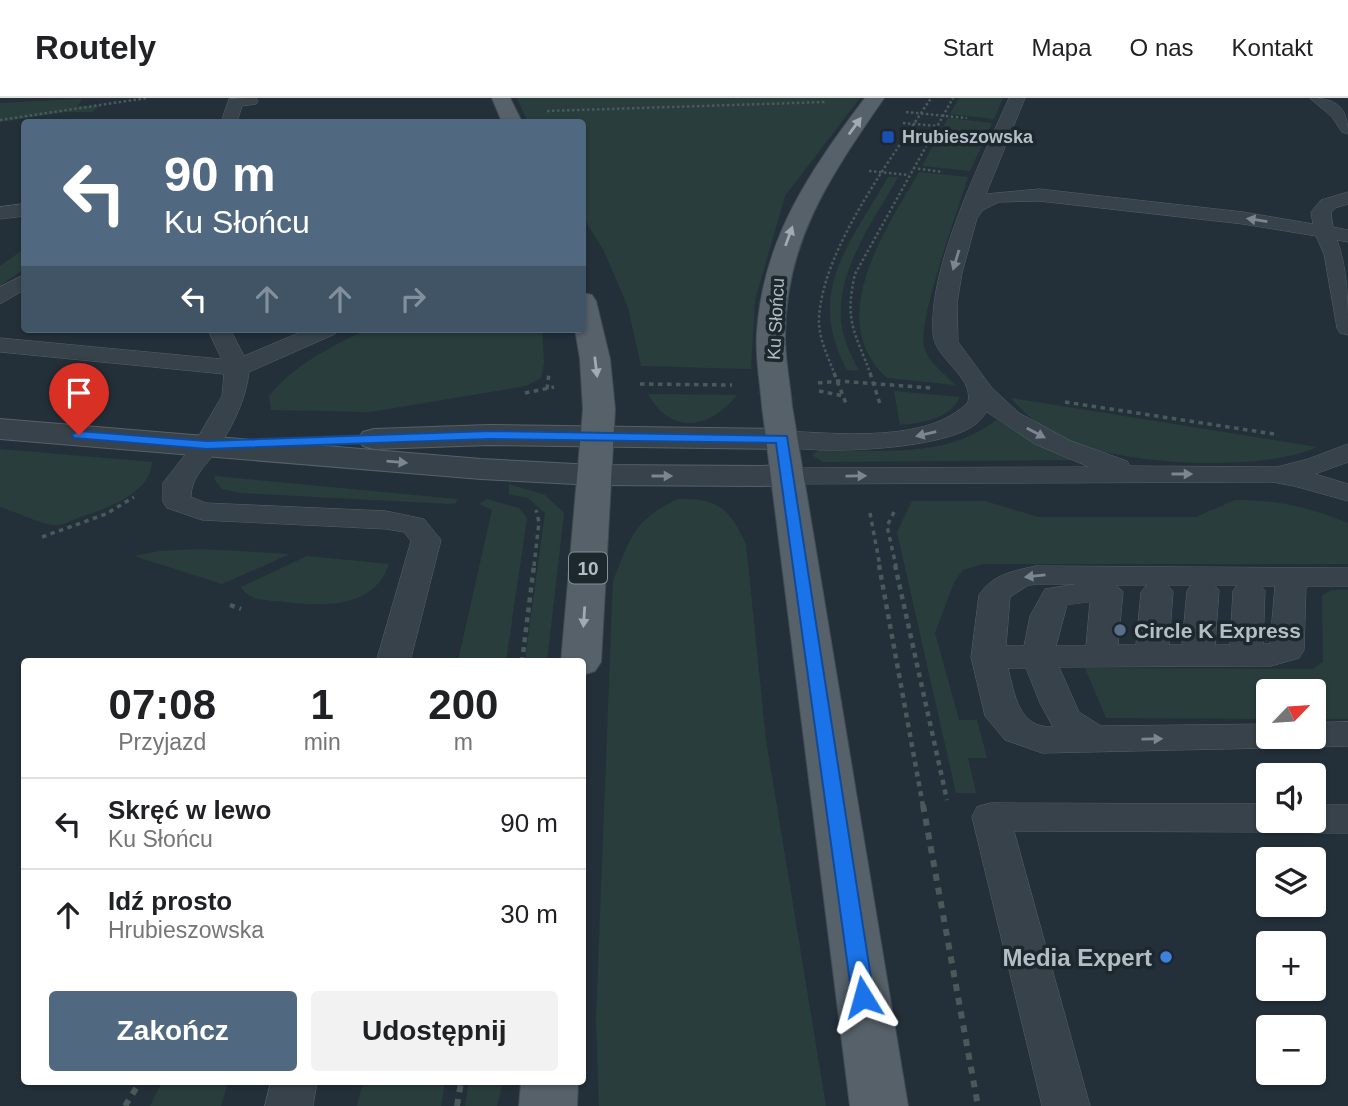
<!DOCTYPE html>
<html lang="pl">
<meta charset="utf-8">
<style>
body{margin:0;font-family:Helvetica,sans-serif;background:#f2f2f2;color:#202124;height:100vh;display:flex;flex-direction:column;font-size:26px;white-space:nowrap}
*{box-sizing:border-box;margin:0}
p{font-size:23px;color:#757577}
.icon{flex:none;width:38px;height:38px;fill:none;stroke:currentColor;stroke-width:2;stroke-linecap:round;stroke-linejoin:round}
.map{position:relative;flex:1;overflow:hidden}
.details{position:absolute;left:21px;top:560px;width:565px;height:427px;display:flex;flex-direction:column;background:#fff;border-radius:7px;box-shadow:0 2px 5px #0004}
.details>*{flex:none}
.guide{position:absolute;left:21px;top:21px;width:565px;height:214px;border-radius:7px;box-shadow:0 2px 5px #0004;background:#516980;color:#fff;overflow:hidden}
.needle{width:46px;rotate:65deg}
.tools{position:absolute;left:1256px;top:581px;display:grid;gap:14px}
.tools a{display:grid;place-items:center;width:70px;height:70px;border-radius:7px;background:#fff;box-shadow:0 2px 5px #0004;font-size:35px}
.pin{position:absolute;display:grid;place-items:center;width:60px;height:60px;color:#fff;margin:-72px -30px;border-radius:50% 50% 50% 0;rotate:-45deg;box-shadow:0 0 7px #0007}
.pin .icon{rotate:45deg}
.me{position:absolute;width:77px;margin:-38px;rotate:352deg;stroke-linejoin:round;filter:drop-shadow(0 0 5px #0008)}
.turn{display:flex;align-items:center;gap:24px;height:147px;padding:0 28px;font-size:32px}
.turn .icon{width:91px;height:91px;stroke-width:2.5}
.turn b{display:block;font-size:49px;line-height:60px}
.lanes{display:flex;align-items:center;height:66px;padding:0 28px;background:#0003;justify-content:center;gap:35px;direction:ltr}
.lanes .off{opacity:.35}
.eta{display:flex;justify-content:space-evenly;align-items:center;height:119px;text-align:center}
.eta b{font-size:42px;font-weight:700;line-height:49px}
.cta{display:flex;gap:14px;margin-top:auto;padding:14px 28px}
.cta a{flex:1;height:80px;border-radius:7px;background:#516980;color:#fff;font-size:28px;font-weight:700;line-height:80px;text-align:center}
.cta a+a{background:#f2f2f2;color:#202124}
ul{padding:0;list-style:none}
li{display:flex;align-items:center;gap:21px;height:91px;padding:0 28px;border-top:2px solid #e0e0e0}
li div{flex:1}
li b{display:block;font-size:26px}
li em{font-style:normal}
header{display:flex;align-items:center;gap:42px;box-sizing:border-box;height:98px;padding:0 35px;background:#fff;border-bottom:2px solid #e0e0e0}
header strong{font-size:33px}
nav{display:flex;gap:38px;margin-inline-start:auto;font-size:24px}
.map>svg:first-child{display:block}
</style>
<header>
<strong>Routely</strong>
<nav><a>Start</a><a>Mapa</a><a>O nas</a><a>Kontakt</a></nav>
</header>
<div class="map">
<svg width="1348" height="1008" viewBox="0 0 1348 1008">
<rect width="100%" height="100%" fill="#243039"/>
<path fill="#293e3c" d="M517,0H860L785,98L755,202L751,271L641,268L628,209L604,153L583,119V24H528Z
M959,0H1003L994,21L950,16Z
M82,1L78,8H99L93,14H66L0,24V5Z
M948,20L992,25L970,73L922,68Z
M919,74L968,79C958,112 918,220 924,249C928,264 945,276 955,287L887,280C823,222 886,131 919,74Z
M888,79H898C874,123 837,170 841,222C842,240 851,257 859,273L847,272C805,193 849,148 888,79Z
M24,151V171L0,188V168Z
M367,231H542L544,265L541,280L526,288L370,314L271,312L269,298C295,266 331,249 367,231Z
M894,293L960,299C950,321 922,325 900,327Z
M648,296L737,297C709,332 671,337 648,296Z
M1011,300L1317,349C1258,375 1124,367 1065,342C1043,332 1026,317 1011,300Z
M996,322L1073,362L823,364L812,357L819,352C879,352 947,361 996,322Z
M0,351L152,364C150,397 104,411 78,420C72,422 64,427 57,427C44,428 14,413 0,409Z
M215,378L457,401L456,405L451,406L240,395L222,391L214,381Z
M509,386L545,397L564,415L547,563H525L545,415L528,400L509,396Z
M487,401L519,410L527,420L506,563H458L492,412L479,406Z
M678,401C719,400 729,411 746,446L766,642L826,1008H599L596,922L613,483C630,441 634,421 678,401Z
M1235,402C1278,402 1308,409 1348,425V466H983L963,472L954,484L935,535L959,622H977L987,660H968L976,695H956L897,434L912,403H985L1038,419H1196Z
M200,451L290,456L222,486L134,458L160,453Z
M307,458L389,466C374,511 324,508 285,504C269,502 250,504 241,489Z
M1331,492H1348V621H1314V593H1269V621L1106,620L1085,570L1313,571L1323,564L1322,498Z
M162,984H228L221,1008H150Z
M363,984H445L441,1008H357Z
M469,984H503L497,1008H465Z"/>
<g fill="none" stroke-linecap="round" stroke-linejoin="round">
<defs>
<path id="service" d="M256,0L258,3L256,6L242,8L237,24H221L229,1Z
M1009,0H1025L986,96L1039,91L1243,114L1313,126L1311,114L1321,102L1348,94V106L1335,110L1331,115L1333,129L1348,132V144L1337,142C1348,172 1348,204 1348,237L1340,235L1337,230L1324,156L1316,138L1243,126L1039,103L999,104L983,112L977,120L962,175L957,205L958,244L992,290L1019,315L1071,343L1127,363L1130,368L1277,369L1308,361L1348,346V364L1315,376L1348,386V403L1294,388L1272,384L788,386L778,384L774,378L778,372L788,370L1089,369L1035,346L987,314C983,318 980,323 976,326C941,353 815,357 773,347L769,341L773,335L782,333C836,335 929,346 968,304C974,278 934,261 933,235C928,168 982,61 1009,0Z
M1310,0C1336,0 1348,9 1348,36L1342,34L1332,19Z
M24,106V118L0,121V109Z
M24,177V192L0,206V189Z
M208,231H230L244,258L308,231H338L335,236L249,274C246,301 234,325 219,349C208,366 191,378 191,399L206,405L386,413L424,421L441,442L410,564H376L411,443L404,434L386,431L202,422L167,410L163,404V385L195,344L222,298L224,276L0,254V240L221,261Z
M1036,468L1348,470V488H1306L1304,552L1299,560L1271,568L1059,569L1079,614L1101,628L1269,626V639H1286L1282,647L1269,650L1042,655L1005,642L985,618L971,559L979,497C993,476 1013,473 1036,468ZM1036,486H1076L1045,491L1030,518L1024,548H1006L1010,499L1027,488ZM1116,487H1147L1141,494L1136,547H1118L1123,494ZM1168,487H1191L1187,493L1182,547H1169L1173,494ZM1215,487H1237L1233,493L1230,547H1215L1219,493ZM1261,488H1275L1270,546H1263L1265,493ZM1090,504L1086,548H1056L1067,507ZM1008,570H1026L1040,605L1053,629C1018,630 1015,597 1008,570Z
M1348,624V648L1314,649L1301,646L1297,639H1314V625Z
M991,705L1269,706V723H1287L1283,730L1269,734L1014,733L1090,1008H1042L972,719L977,709Z
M1314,707H1348V735H1314L1300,731L1296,723H1314Z
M271,984H317L313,1008H265Z"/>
<path id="minor" d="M0,321L481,361L594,367L788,368L800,371L805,378L800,385L788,388L594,387L481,381L0,341Z
M489,327L782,331L793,334L798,341L793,348L782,351L489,347L374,351L363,348L358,341L363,334L374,331Z"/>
<path id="primary" d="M492,0H510L522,24H502Z
M865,0H884C832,76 785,142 785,238C785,262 790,285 792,308L908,1008H850L762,308C760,283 755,258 757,233C764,139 810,73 865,0Z
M583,195L592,197L596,203L610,261L615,311L601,564L595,573L583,577V564H561L583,311L580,261L575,231H583Z
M521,984H578L577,1008H519Z"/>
</defs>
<use href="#service" stroke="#566068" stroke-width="1"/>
<use href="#minor" stroke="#566068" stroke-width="2"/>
<use href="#primary" stroke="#414b53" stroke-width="2"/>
<path stroke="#485b5a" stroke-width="2.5" stroke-dasharray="2.5 2.5" stroke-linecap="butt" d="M547,13L825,4
M906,14L967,20
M0,22L147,0
M903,25L937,28
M913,70L943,74
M869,73L909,77
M835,277C828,259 818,239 819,220C823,149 893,59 931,0
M871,277C855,234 844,224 855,176L953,0"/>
<path stroke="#485b5a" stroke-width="3.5" stroke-dasharray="4.5 4.5" stroke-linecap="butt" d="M834,275L847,308
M870,275L880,306
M818,285L839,283L931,290
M640,286L732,287
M547,291L549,275
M819,293L844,298
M525,295L554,289
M1065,304L1274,336
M894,414L887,428L896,468
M870,415L880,468
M42,439L106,416L134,399
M534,468L539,424L536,412"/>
<path stroke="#485b5a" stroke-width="4.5" stroke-dasharray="5 5" stroke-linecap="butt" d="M879,467L923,708
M895,467L947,702
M230,507L241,511
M522,564L534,467"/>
<path stroke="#485b5a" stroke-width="6" stroke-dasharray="7 7" stroke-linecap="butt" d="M923,707L978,1008
M125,1008L140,984
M457,1008L461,984"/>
<use href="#service" fill="#37424a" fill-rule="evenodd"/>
<use href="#minor" fill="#37424a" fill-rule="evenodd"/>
<use href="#primary" fill="#56616a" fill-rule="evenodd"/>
</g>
<defs><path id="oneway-solid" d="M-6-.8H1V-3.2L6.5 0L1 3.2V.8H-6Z" transform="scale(1.75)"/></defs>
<g fill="#a0abb3">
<use href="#oneway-solid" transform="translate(855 28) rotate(-54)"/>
<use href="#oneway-solid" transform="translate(789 138) rotate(-70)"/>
<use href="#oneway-solid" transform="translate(596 269) rotate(83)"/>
<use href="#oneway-solid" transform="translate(584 519) rotate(94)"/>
</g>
<g fill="#7b868e">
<use href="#oneway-solid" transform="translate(1257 122) rotate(-171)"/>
<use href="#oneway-solid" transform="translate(956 162) rotate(107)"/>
<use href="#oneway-solid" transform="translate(1036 335) rotate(28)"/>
<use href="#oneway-solid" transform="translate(926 336) rotate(167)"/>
<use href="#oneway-solid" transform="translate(397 364) rotate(5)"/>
<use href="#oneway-solid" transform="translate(1182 376)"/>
<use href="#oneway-solid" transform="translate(662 378)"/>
<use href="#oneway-solid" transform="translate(856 378) rotate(-1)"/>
<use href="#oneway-solid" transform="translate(1035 478) rotate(174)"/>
<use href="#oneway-solid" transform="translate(1152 641) rotate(-1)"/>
</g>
<path fill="#1a73e8" stroke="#114b97" stroke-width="2" d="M79,333L207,343L489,333L787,338L874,899L871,906L863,909L855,906L852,899L776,345L489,341L207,351L74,340L72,337Z"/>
<rect fill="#1a4fb4" stroke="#1d272e" stroke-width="2.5" x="881" y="32" width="14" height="14" rx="3.5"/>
<circle fill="#5c6f8a" stroke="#1d272e" stroke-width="2.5" cx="1120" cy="532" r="7"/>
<circle fill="#3f7fe0" stroke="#1d272e" stroke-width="2.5" cx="1166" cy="859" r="7"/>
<g text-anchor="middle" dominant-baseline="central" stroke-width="7" stroke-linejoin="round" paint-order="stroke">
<g font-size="18" font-weight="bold" fill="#b3bdc5" stroke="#1d272e" text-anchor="start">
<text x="902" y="39">Hrubieszowska</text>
</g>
<g font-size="18" fill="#b3bdc5" stroke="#1d272e">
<text transform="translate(776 221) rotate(-87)">Ku Słońcu</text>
</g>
<rect fill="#1d272e" stroke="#869098" stroke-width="2" x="569" y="454.5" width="38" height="31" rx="5"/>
<g font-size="19" font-weight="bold" fill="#b3bdc5">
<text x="588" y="470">10</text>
</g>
<g font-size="21" font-weight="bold" fill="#b3bdc5" stroke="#1d272e" text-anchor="start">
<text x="1134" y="532">Circle K Express</text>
</g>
<g font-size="24" font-weight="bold" fill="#b3bdc5" stroke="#1d272e" text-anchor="end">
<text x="1152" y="859">Media Expert</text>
</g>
</g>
</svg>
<div class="tools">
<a><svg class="needle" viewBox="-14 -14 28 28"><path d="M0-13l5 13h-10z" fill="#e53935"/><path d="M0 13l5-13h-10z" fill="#757577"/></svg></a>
<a><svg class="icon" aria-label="sound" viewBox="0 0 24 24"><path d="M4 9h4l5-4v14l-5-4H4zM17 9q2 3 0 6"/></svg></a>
<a><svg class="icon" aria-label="layers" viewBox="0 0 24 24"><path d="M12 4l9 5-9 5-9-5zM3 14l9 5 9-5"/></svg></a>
<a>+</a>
<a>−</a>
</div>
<div class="pin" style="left:79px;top:337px;background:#d93025"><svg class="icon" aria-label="arrive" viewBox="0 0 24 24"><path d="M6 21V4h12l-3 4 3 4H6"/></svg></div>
<svg class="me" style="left:863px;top:899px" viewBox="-20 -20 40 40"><path d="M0-17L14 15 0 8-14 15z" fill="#1a73e8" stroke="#fff" stroke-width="4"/></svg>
<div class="guide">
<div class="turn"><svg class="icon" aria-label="left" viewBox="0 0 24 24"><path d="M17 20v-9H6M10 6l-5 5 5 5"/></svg><div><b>90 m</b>Ku Słońcu</div></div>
<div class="lanes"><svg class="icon" aria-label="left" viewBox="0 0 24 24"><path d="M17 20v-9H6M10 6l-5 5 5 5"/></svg><svg class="icon off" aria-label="ahead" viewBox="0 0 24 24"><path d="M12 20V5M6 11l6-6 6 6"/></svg><svg class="icon off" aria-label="ahead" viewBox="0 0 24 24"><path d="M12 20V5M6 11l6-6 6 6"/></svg><svg class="icon off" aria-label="right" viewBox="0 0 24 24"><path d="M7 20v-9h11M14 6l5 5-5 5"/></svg></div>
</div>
<section class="details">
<div class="eta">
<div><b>07:08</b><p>Przyjazd</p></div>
<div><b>1</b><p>min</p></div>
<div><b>200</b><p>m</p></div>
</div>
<ul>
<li><svg class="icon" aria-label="left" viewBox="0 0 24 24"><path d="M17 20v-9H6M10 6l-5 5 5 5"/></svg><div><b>Skręć w lewo</b><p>Ku Słońcu</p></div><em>90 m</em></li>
<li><svg class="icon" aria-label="ahead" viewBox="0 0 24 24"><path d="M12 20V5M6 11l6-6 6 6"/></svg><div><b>Idź prosto</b><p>Hrubieszowska</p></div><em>30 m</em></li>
</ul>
<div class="cta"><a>Zakończ</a><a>Udostępnij</a></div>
</section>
</div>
